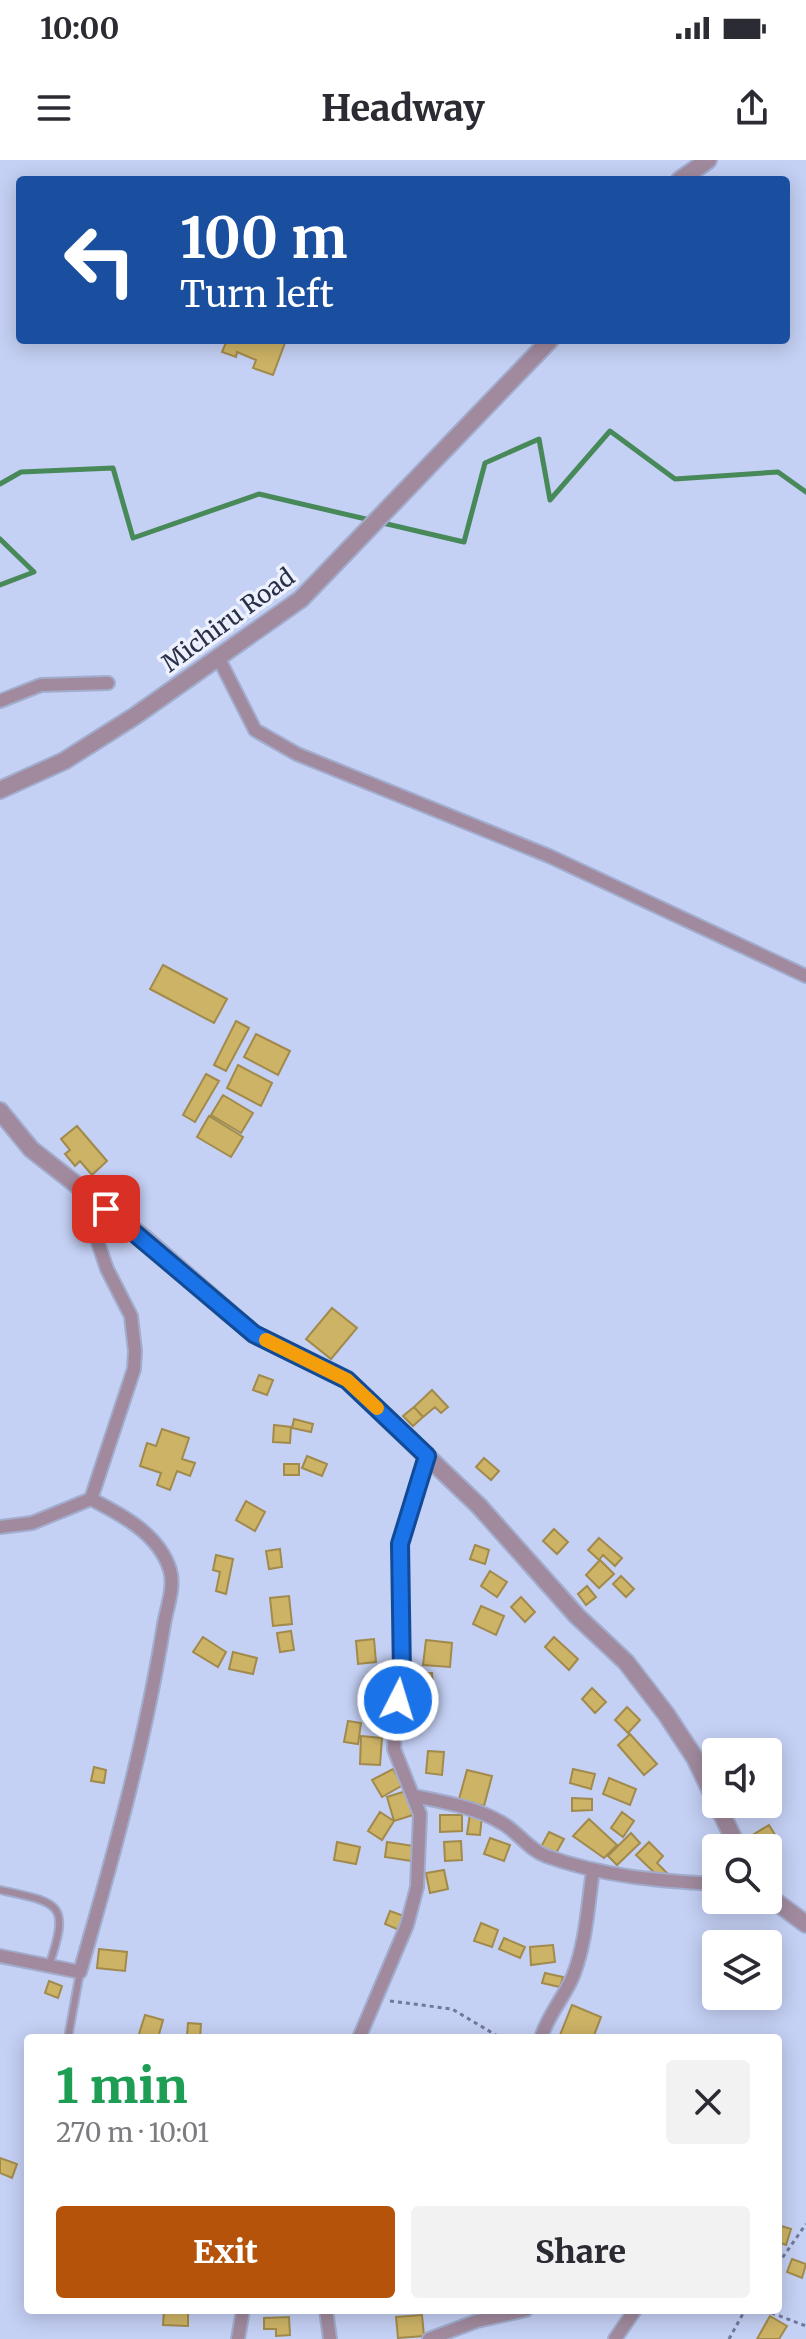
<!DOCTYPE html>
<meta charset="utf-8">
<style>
body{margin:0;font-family:Merriweather,serif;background:#f2f2f3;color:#2b2b33;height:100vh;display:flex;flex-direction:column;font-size:30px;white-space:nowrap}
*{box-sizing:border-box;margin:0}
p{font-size:26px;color:#7c7c81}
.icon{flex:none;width:44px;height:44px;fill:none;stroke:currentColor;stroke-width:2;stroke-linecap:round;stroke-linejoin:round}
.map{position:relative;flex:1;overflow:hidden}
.details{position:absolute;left:24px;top:1874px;width:758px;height:280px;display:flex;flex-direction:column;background:#fff;border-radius:8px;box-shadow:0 4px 20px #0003}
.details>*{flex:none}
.hud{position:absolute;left:16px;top:16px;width:774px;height:168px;border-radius:8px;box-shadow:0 4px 20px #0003;background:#1a4fa0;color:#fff;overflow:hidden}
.tools{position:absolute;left:702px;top:1578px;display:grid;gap:16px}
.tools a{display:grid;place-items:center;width:80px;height:80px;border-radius:8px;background:#fff;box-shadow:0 4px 20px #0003;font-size:40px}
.pin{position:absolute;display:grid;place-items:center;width:68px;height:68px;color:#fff;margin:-34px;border-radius:16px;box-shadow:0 4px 12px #0006}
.me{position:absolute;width:88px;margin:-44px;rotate:5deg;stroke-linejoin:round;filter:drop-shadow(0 0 6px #0008)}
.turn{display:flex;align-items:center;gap:28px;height:168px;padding:0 32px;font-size:36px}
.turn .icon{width:104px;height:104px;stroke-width:2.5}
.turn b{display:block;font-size:56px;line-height:68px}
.round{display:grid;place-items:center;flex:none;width:84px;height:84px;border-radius:8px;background:#f2f2f3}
.head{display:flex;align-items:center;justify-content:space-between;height:136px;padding:0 32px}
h1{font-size:48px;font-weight:800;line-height:60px;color:#1e9e55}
.cta{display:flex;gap:16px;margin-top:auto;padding:16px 32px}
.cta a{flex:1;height:92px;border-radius:8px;background:#b45309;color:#fff;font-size:32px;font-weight:800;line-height:92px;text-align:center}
.cta a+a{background:#f2f2f3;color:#2b2b33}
.status{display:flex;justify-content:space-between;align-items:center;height:56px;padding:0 40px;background:#fff;direction:ltr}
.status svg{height:22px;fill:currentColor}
header{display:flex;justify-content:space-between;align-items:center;height:104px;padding:0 32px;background:#fff;font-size:36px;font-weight:800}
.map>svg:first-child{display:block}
</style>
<div class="status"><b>10:00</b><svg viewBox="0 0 49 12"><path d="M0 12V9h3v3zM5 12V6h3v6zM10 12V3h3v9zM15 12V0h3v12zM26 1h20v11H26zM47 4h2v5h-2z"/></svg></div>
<header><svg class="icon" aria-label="menu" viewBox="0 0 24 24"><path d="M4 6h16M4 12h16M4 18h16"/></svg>Headway<svg class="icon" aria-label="share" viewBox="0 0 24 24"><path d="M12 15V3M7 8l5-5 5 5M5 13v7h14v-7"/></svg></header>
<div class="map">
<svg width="806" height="2179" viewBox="0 0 806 2179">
<rect width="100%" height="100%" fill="#c4d0f4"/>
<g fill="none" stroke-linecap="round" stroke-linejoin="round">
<path stroke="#488959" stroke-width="5" d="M0,324L21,312L113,308L133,378L259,334L464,382L485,303L539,279L550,340L610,271L675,319L778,312L806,332
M0,379L34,412L0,425"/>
</g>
<path fill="#cdb366" stroke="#a18a4b" stroke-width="2" d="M227,180H286L273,215L253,208L256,200L237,192L236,197L222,192Z
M163,805L227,839L214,863L150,829Z
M236,861L249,868L226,911L214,905Z
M256,874L290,891L278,915L244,897Z
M238,905L272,923L261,946L227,928Z
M206,914L219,921L195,962L183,955Z
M223,935L253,953L241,973L211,955Z
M209,956L243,977L231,997L197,977Z
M77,966L107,1001L92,1015L80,1001L75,1006L65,994L70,990L61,979Z
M332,1148L357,1168L331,1199L306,1179Z
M259,1215L273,1220L267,1235L253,1230Z
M432,1230L448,1247L441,1253L435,1247L423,1257L414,1247Z
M414,1247L423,1257L413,1266L403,1256Z
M294,1259L313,1264L311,1272L292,1268Z
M274,1265L291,1267L290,1283L273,1282Z
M162,1269L189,1278L182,1299L195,1303L190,1316L177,1311L170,1330L157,1325L161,1313L140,1306L147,1283L156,1286Z
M307,1296L327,1304L322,1316L302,1308Z
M484,1298L499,1311L491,1320L476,1307Z
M284,1304H299V1315H284Z
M246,1341L265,1352L255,1371L236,1360Z
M554,1369L568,1382L557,1394L543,1381Z
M599,1378L622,1398L615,1406L603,1395L599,1400L588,1390Z
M475,1385L489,1390L485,1404L470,1399Z
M280,1389L282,1407L269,1409L266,1391Z
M216,1395L233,1399L226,1434L216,1431L220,1412L213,1410Z
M600,1400L614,1414L599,1428L586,1415Z
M490,1411L507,1422L497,1437L481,1426Z
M621,1416L634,1429L626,1437L613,1424Z
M587,1426L596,1437L586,1445L578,1434Z
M289,1436L292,1464L273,1466L270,1438Z
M521,1437L535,1452L525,1462L511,1447Z
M481,1446L504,1456L496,1475L473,1464Z
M291,1471L294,1490L280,1492L277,1473Z
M203,1477L226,1492L218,1507L193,1492Z
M554,1477L578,1499L569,1510L545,1487Z
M374,1479L376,1502L358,1504L356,1481Z
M426,1480L452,1483L450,1507L423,1505Z
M233,1492L257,1498L253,1514L229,1509Z
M432,1513L433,1534L414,1535L413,1514Z
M592,1528L606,1542L595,1553L582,1539Z
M627,1547L640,1560L628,1573L615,1560Z
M348,1561L361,1563L358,1584L344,1582Z
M630,1574L657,1604L644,1615L618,1585Z
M361,1576L382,1578L380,1605L360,1604Z
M428,1591L444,1592L442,1615L426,1613Z
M94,1607L106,1610L104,1623L91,1621Z
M393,1609L403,1625L382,1637L372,1620Z
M573,1609L595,1614L591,1629L570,1623Z
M467,1610L492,1616L484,1646L459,1639Z
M609,1618L636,1629L630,1645L603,1634Z
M406,1631L413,1655L394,1661L387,1637Z
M572,1638L592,1639V1650L572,1651Z
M380,1652L394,1661L382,1680L368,1671Z
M622,1652L634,1661L623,1677L611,1668Z
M470,1654L482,1656L480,1675L467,1674Z
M440,1655H462V1671L440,1672Z
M589,1659L617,1685L604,1698L573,1676Z
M769,1665L780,1683L770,1689L768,1685L751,1688L746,1679Z
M549,1672L564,1679L555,1695L541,1687Z
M631,1673L640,1683L617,1705L608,1696Z
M490,1678L510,1685L504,1701L484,1694Z
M461,1681L462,1700L445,1701L444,1682Z
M337,1682L360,1687L356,1704L334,1700Z
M387,1682L414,1686L412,1701L385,1697Z
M649,1682L663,1696L657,1703L668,1714L662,1720L636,1695Z
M444,1710L448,1729L430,1733L426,1713Z
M390,1751L404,1756L399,1770L385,1764Z
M481,1763L498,1770L492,1787L474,1781Z
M504,1778L525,1787L520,1798L499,1789Z
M553,1785L555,1802L531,1805L530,1787Z
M99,1789L127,1792L125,1811L97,1808Z
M545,1813L563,1817L560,1827L542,1823Z
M49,1821L62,1826L58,1838L45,1833Z
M572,1845L601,1857L593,1878L560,1875Z
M145,1855L163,1860L158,1878L138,1877Z
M188,1863L201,1864L200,1878L187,1876Z
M0,1998L17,2004L12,2018L0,2013Z
M778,2065L791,2069L786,2085L778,2082Z
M792,2099L806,2104L802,2118L787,2112Z
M164,2150H188V2166L163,2165Z
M422,2155L424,2176L398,2178L396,2157Z
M770,2156L787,2166L779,2179H757Z
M289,2157L290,2175L276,2176V2169H264V2158Z"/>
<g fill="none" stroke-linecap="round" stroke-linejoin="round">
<defs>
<path id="service" d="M0,1730C61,1743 70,1743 49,1806
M68,1878L80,1812"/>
<path id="minor" d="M219,499L255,570L297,594L549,696L806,816
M0,541L41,525L108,523
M0,1367L32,1363L91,1339L134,1209L135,1191L131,1156L107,1109L94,1071L87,1035
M414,1636C444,1642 475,1647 502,1663C518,1672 528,1689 546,1696C602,1716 657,1721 716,1724
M0,1796L80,1812C113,1697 145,1583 164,1464C167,1447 175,1427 170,1410C159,1374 122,1355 91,1339
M359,1878L407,1765L417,1727L420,1654L394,1589L395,1564L402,1516L400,1384L427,1296
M541,1878C548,1854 564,1838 573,1816C586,1783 588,1745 593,1710
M326,2150L330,2179
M238,2179L243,2150
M429,2179L477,2161L526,2150
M615,2179L635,2150"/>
<path id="tertiary" d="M680,20L708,0
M0,630L64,601L135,556L301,439L550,180
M0,951L31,989L143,1077L254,1174L347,1220L479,1346L577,1456L626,1502L666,1554L695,1598L716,1642
M717,1644L738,1688
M768,1736L806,1764"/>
</defs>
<use href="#service" stroke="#a2adce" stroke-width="10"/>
<use href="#minor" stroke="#a2adce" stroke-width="16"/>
<use href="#tertiary" stroke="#a2adce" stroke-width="20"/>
<path stroke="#707997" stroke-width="3" stroke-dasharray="4 4" stroke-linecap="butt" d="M390,1841L452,1849L501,1878
M778,2104L806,2064
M657,2150H674
M764,2150L806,2166
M729,2179L745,2150"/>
<use href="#service" stroke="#a18a9e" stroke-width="6"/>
<use href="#minor" stroke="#a18a9e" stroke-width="12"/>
<use href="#tertiary" stroke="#a18a9e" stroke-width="16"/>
</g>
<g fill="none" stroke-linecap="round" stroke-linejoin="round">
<defs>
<path id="route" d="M106,1049L254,1174L347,1220L427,1296L400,1384L402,1516L398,1540"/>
</defs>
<use href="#route" stroke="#114b97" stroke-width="20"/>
<use href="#route" stroke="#1a73e8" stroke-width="14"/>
<path stroke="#f59e0b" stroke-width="14" d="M266,1180L347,1220L377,1248"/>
</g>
<g text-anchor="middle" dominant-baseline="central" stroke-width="7" stroke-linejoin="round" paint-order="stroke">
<g font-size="24" fill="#293048" stroke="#edf1fe">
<text transform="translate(228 460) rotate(-36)">Michiru Road</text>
</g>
</g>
</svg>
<div class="tools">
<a><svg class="icon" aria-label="sound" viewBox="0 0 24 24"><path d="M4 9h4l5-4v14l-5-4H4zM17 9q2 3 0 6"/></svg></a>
<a><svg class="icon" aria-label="search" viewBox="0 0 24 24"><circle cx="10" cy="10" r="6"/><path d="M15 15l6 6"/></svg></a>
<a><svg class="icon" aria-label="layers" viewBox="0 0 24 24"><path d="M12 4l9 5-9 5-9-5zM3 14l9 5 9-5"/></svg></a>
</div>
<div class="pin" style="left:106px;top:1049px;background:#d93025"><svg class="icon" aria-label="arrive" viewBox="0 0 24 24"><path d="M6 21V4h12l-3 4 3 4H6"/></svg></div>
<svg class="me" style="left:398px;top:1540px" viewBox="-20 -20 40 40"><circle r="17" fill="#1a73e8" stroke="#fff" stroke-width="3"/><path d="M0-11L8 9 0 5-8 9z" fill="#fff"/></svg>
<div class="hud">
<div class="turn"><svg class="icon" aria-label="left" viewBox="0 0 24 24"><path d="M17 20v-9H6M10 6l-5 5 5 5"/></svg><div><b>100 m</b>Turn left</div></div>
</div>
<section class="details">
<div class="head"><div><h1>1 min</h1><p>270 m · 10:01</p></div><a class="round"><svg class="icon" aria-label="close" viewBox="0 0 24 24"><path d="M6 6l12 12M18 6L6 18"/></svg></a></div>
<div class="cta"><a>Exit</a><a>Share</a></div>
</section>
</div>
